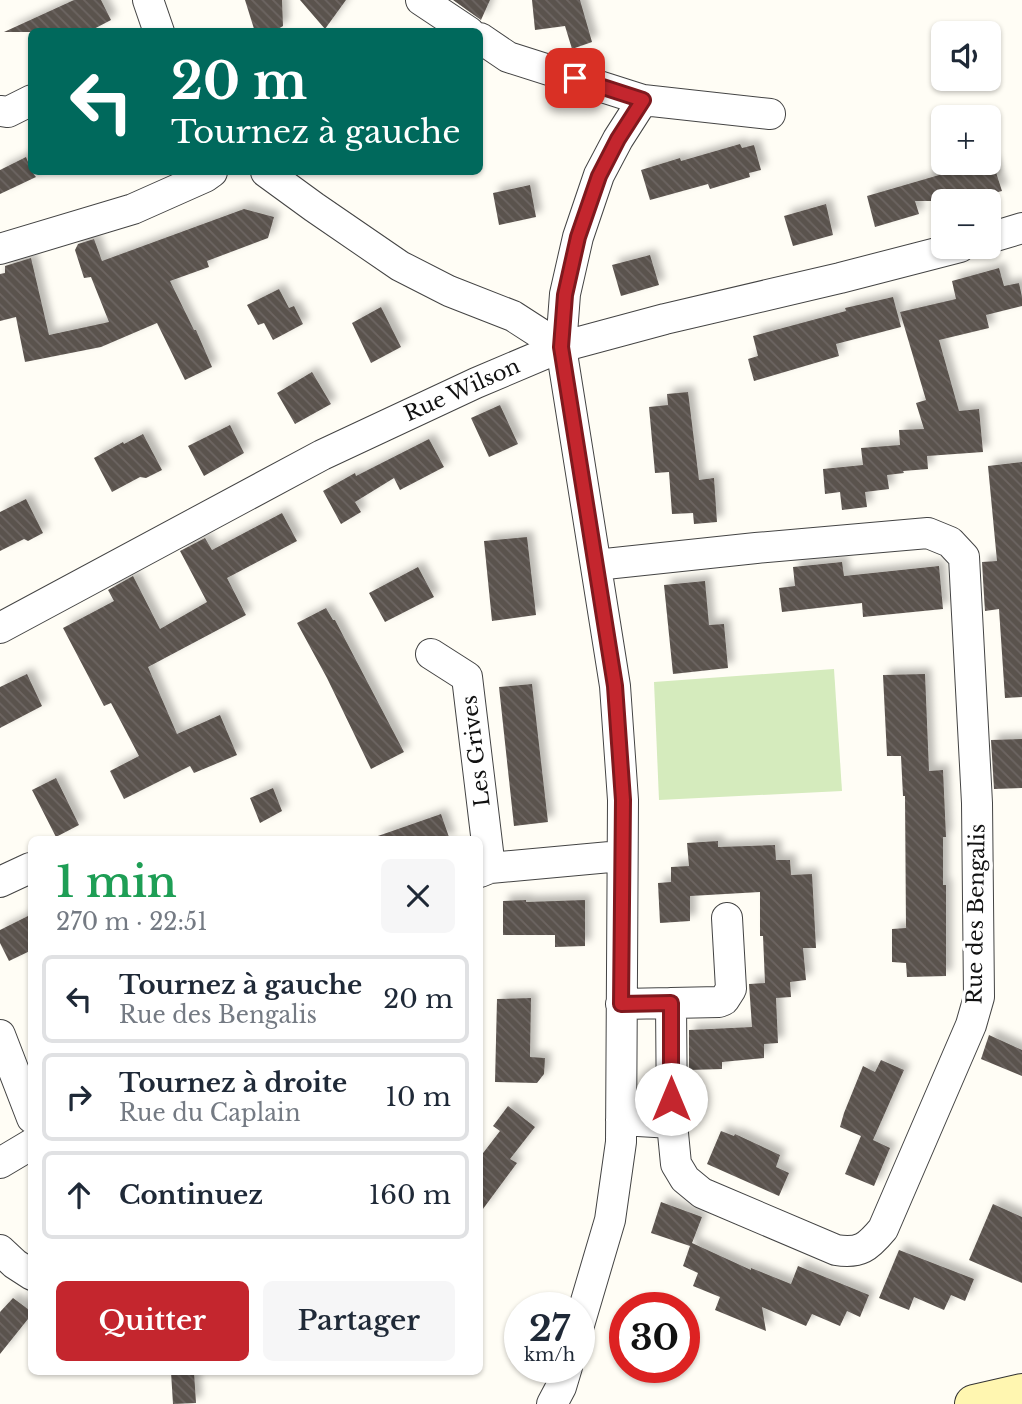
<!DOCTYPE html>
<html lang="fr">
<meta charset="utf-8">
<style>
body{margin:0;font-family:"Libre Baskerville",serif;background:#f6f6f7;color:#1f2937;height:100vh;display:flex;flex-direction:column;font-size:26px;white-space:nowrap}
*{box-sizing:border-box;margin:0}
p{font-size:23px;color:#747a83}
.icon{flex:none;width:38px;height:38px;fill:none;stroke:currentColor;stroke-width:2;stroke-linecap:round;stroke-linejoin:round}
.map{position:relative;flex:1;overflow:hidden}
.sheet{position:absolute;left:28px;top:836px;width:455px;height:539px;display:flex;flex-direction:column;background:#fff;border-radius:10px;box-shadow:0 2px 5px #0004}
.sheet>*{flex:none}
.top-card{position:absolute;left:28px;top:28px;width:455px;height:147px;border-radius:10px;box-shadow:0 2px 5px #0004;background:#00695c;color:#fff;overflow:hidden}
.fabs{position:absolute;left:931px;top:21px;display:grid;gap:14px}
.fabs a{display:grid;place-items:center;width:70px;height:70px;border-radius:10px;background:#fff;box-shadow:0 2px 5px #0004;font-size:35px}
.speed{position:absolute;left:504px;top:1292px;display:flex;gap:14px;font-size:35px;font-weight:700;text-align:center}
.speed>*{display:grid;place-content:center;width:91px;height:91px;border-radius:50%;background:#fff;box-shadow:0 2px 5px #0004;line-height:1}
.speed small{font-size:18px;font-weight:400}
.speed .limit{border:10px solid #d22;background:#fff;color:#111}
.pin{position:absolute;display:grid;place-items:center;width:60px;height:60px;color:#fff;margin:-30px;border-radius:14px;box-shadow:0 4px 10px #0006}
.me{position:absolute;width:77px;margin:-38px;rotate:0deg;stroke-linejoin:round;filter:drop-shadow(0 0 5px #0008)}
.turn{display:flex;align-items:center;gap:24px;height:147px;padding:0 28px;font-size:32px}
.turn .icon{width:91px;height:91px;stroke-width:2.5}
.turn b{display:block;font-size:49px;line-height:60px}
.round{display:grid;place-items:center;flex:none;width:74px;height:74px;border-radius:10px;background:#f6f6f7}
.headline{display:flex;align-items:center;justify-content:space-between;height:119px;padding:0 28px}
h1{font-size:42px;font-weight:600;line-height:52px;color:#1e9e55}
.primary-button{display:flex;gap:14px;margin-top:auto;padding:14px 28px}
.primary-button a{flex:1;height:80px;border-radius:10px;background:#c4262e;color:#fff;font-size:28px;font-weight:600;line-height:80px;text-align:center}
.primary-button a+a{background:#f6f6f7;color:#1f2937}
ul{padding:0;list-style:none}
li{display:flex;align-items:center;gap:21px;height:88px;margin:0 14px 10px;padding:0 14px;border:4px solid #e0e1e3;border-radius:10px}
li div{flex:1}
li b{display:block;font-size:26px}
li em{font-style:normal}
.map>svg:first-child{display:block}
</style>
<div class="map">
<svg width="1022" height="1404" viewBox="0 0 1022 1404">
<defs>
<pattern id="building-back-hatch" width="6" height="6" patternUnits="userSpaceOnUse" patternTransform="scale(1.75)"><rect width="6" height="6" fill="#5a524d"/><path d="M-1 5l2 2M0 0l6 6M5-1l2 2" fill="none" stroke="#6d6662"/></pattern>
<filter id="shadow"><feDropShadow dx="6" dy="-6" stdDeviation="3.5" flood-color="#0004"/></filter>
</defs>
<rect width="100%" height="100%" fill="#fffdf5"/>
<path fill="#d5ebbd" d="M834,669L842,791L659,800L654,682Z"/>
<path fill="url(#building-back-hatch)" filter="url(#shadow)" d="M74,0H101L111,20L88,32H4Z
M245,0H282L283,26L273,32H255Z
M300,0H346L325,29Z
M453,0H490L481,20Z
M532,0H580L592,42L572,49L565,26L535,30Z
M740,144L742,148L754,145L761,170L749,173L750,177L710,189L708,184L650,200L641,170L680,158L681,161Z
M26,157L32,172L36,177L0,194V170Z
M960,163H993L1002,191L964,201H915L919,214L875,227L867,196L946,173L944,167Z
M530,185L536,217L499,225L493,193Z
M826,204L833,235L793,246L784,216Z
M244,209L274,217L268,238L207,261L209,267L170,281L194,330H196L212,367L185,380L157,323L101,347L25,362L16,317L0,321V274L5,273V266L31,258L49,335L109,322L91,277L84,278L75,250L78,244L94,239L102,261Z
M650,255L659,285L621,296L612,265Z
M999,268L1004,286L1019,283L1022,297V306L986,315L989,328L939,340L959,411L979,409L983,452L927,456L928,469L903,471L904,473L887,475L889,489L865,492L867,507L842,510L840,492L825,494L823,469L863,465L861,448L900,445L899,430L924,429L916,403L926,400L900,312L956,299L952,281Z
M279,289L289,308L294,306L303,324L273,340L264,323L258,325L247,305Z
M893,297L901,327L836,344L839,356L754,381L748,359L758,356L753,336L846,311L845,308Z
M381,307L401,347L371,363L352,323Z
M312,372L331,404L295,424L277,393Z
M688,392L699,480L714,478L717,522L694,524L693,513L672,514L669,472L655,473L649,407L668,405L667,394Z
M500,405L518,444L489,457L471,418Z
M230,425L244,453L204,476L188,446Z
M143,434L162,470L146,478L140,477L112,492L94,458L123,442L124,444Z
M429,439L444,467L400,490L394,478L355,502L361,512L341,524L323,491L355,473L356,476Z
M1022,462V697L1005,698L999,609L985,611L984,596L982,562L997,561L988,466Z
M26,499L43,533L28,541L24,539L0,551V512Z
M282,513L297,541L227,578L246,615L148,667L177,734L220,715L237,755L194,773L190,766L124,799L110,771L139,756L111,703L104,706L63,628L114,601L108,590L133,576L160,629L207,602L180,551L205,538L212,550Z
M527,537L536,615L492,621L484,541Z
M842,562L844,576L939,566L943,609L863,617L862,603L782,612L779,588L795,586L793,567Z
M418,567L434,597L385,622L369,593Z
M705,581L709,625L724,624L728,668L673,674L664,585Z
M326,608L333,620H335L404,752L371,769L327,678L297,623Z
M27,674L42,706L0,728V687Z
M925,674L929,771L943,770L946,837H943V885H946V976L907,977L906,963L892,962V929L906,928L905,796H903L901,756H887L883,675Z
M532,684L548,822L514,826L499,687Z
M1022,739V788L994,789L991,740Z
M56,778L79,825L56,837L32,790Z
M273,788L282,811L260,823L250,798Z
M441,814L450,840H376L375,837Z
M718,841V847L775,845L776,860H790L791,875L812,874L816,948H803L806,980L790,982L791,997L776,998L778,1043L764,1044V1058L722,1062V1069L689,1070V1030L752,1027L749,984L765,983L763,936H760V892L690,896V921L660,923L658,883L671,882V867L689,866L687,843Z
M526,900V902L585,900V946L555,947V935H503V901Z
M32,914V950L9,961L0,943V930Z
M531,998L530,1057L545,1058L544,1074L537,1083L495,1082L497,999Z
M989,1035L1022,1050V1076L981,1059Z
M881,1060L904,1070L873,1140L890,1148L874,1186L845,1174L861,1136L840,1127L844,1113L863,1066L875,1072Z
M508,1106L535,1127L510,1159L517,1163L480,1213V1157L500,1131L493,1126Z
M721,1131L734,1136L735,1134L780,1155L776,1167L789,1173L779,1196L707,1164Z
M661,1202L702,1217L692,1243L751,1270V1268L791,1284L798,1266L869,1295L860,1317L847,1311L840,1326L812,1314L806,1326L762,1307L766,1331L715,1310L720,1297L693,1286L698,1273L683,1266L690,1246L651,1233Z
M993,1204L1022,1217V1283L969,1260Z
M899,1250L974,1279L965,1301L951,1295L944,1310L914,1297L909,1310L879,1298Z
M13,1298L32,1312V1314L0,1354V1312Z
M171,1372H194L196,1403L173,1404Z"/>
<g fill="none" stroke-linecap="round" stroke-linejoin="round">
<defs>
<path id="street" d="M148,0L159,32
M421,0L469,32
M480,38L508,57L643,100L770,114
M0,111L8,112L32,100
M266,172L314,207L400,266L449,291L513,316L561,347
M989,238L1022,228
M0,249L133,209L205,177L212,172
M596,565L756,548L928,533L950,542L964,557L977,803L979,997L971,1025L883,1229C868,1247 860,1254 836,1250L702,1193L685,1179L676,1164L672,1123L671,1003L621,1004
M0,628L322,455L476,383L561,347L665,319L840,278L960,247
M431,654L467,677L490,868
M480,872L490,868L621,856
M0,882L30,868
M671,1003L719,1002L724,1000L731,989L727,918
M0,1035L32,1118
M621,1120L672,1123
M0,1163L32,1144
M0,1250L15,1264L32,1275
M579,1325L610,1220L621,1142L623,800L615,686L561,347L565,294L578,237L599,175L618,139L643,100
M552,1404L561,1387L567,1367"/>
<path id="secondary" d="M974,1404L1022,1393"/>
</defs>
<use href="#street" stroke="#444" stroke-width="32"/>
<use href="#secondary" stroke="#333" stroke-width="40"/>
<use href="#street" stroke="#fff" stroke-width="30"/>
<use href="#secondary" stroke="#fff6b0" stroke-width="38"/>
</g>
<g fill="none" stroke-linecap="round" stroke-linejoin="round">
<defs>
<path id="route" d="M575,78L643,100L618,139L599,176L578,237L565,295L561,347L615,686L623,800L621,1004L671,1003V1099"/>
</defs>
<use href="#route" stroke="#7f191e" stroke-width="18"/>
<use href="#route" stroke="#c4262e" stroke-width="12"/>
</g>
<g text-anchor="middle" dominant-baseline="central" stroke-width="7" stroke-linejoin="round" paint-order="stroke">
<g font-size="21" fill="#111" stroke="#fff">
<text transform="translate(462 390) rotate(-24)">Rue Wilson</text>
<text transform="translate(476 751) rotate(-97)">Les Grives</text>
<text transform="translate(976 914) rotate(-89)">Rue des Bengalis</text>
</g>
</g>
</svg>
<div class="fabs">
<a><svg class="icon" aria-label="sound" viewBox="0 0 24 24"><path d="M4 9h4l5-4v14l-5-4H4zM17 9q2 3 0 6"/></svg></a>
<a>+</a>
<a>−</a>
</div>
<div class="speed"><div>27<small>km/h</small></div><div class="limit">30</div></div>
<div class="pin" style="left:575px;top:78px;background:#d93025"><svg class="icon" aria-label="arrive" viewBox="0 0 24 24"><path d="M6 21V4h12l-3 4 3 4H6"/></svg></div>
<svg class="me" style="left:671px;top:1099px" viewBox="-20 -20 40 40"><circle r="19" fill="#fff"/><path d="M0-13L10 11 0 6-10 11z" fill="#c4262e"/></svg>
<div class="top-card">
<div class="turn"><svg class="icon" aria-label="left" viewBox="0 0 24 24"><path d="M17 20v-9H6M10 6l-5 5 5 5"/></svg><div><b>20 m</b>Tournez à gauche</div></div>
</div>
<section class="sheet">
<div class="headline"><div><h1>1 min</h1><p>270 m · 22:51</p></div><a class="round"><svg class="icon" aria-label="close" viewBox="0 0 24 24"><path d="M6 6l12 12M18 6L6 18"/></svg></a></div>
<ul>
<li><svg class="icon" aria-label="left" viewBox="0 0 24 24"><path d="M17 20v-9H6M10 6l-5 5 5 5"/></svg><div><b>Tournez à gauche</b><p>Rue des Bengalis</p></div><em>20 m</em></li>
<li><svg class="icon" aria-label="right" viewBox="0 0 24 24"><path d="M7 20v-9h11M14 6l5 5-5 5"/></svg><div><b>Tournez à droite</b><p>Rue du Caplain</p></div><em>10 m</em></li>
<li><svg class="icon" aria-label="ahead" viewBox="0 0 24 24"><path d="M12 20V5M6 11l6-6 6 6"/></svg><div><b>Continuez</b></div><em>160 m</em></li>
</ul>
<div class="primary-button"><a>Quitter</a><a>Partager</a></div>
</section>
</div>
